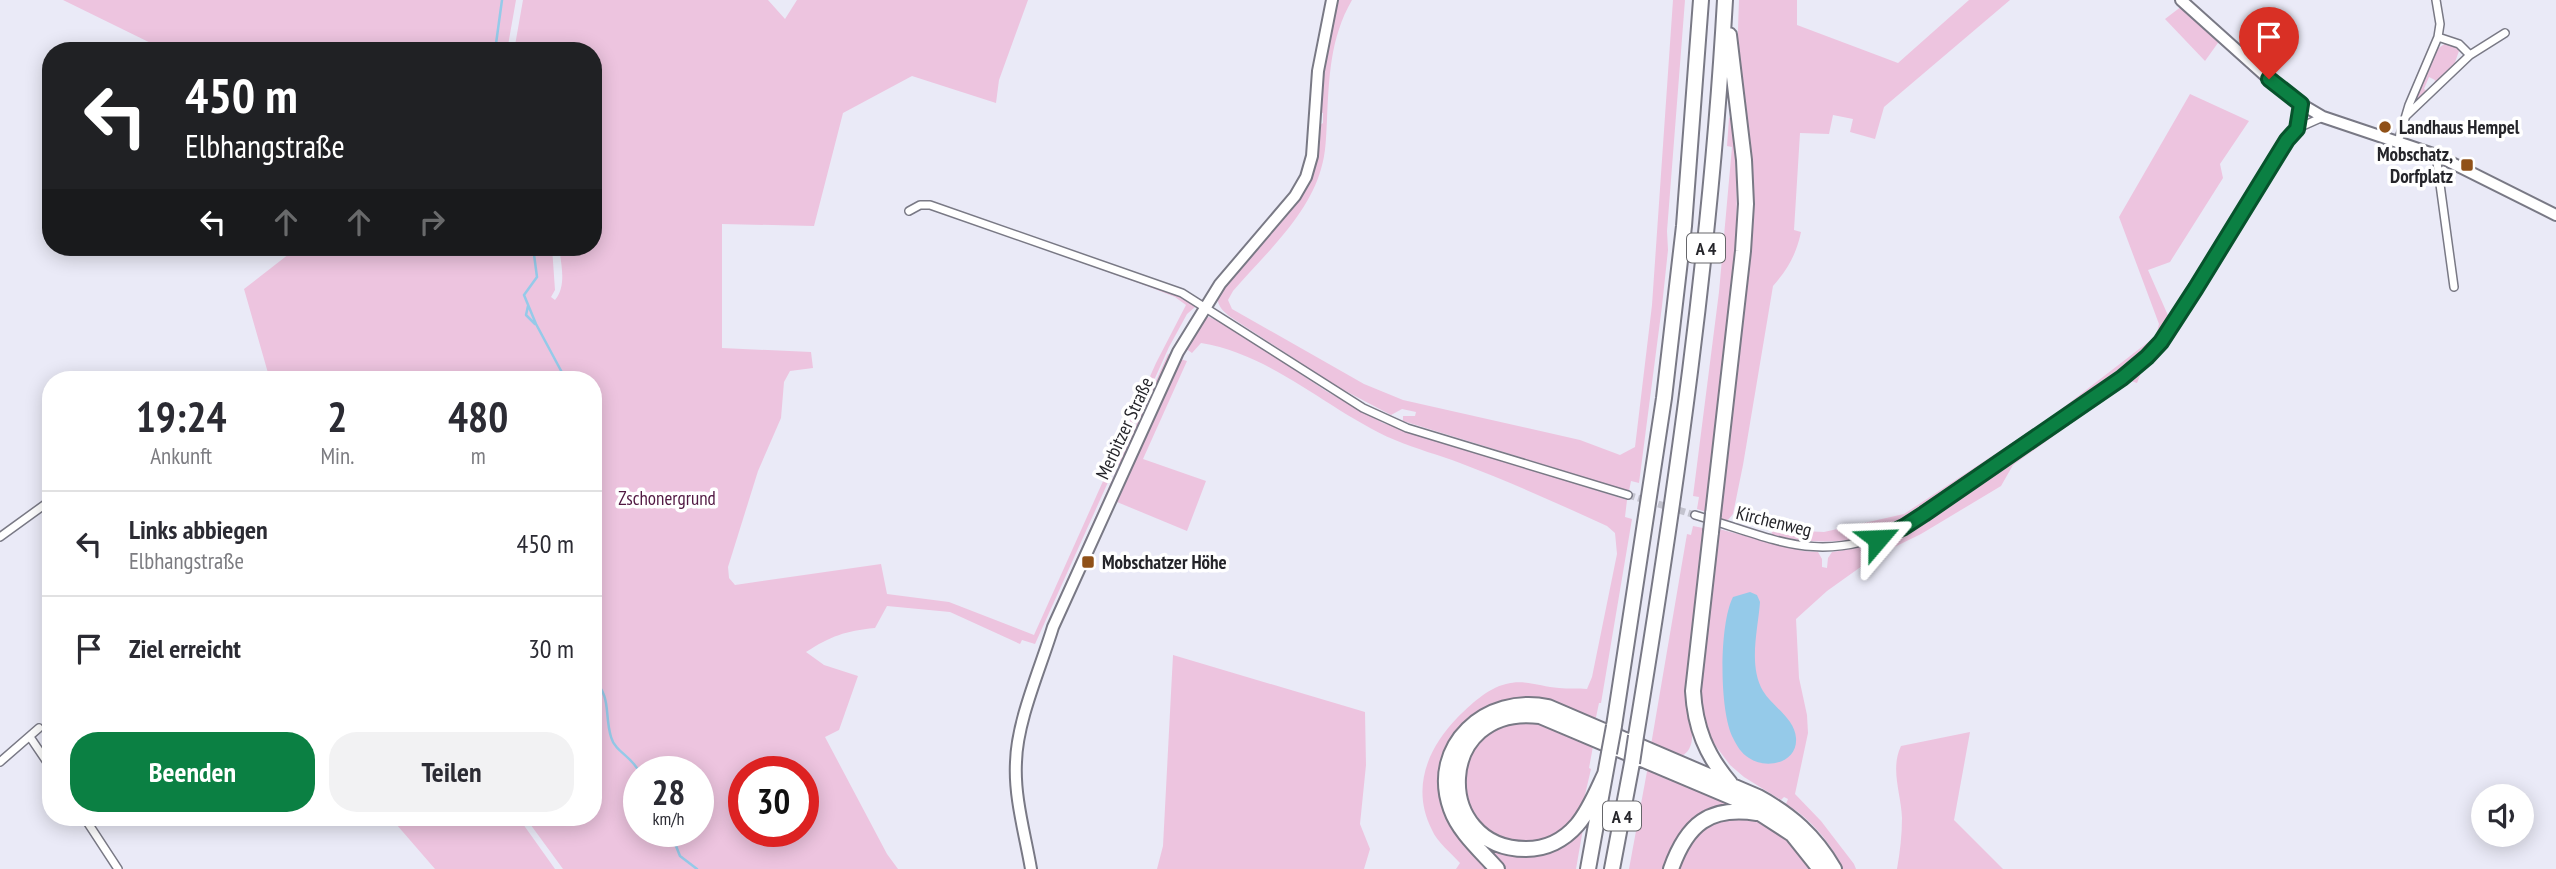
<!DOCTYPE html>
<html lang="de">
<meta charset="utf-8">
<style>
body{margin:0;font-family:"PT Sans Narrow",sans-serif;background:#f2f2f3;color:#2b2b33;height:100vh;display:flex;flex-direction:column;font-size:26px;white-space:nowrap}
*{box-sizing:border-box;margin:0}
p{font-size:23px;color:#7c7c81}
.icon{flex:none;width:38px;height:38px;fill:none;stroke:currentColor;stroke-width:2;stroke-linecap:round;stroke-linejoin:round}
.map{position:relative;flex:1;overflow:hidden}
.panel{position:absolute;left:42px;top:371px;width:560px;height:455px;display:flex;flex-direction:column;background:#fff;border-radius:28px;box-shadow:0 4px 18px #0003}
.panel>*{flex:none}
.top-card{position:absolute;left:42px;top:42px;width:560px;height:214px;border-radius:28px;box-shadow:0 4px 18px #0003;background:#202124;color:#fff;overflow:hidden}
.controls{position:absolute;left:2471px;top:784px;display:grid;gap:14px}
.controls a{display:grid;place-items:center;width:63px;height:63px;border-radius:50%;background:#fff;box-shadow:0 4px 18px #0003;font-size:35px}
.speed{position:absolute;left:623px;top:756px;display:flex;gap:14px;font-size:35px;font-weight:700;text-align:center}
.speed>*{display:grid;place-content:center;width:91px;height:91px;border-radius:50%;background:#fff;box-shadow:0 4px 18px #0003;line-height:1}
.speed small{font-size:18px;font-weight:400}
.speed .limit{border:10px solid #d22;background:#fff;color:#111}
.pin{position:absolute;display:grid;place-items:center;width:60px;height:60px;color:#fff;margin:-72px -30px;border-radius:50% 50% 50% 0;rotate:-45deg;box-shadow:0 0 7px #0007}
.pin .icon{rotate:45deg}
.me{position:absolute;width:77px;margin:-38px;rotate:64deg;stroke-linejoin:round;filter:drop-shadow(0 0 5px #0008)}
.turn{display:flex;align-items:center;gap:24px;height:147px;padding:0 28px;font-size:32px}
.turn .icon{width:91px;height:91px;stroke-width:2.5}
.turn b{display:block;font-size:49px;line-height:60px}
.lanes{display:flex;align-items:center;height:66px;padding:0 28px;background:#0003;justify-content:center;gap:35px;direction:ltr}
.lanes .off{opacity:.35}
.eta{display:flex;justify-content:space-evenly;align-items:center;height:119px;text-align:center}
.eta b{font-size:42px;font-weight:700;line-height:49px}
.button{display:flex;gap:14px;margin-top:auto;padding:14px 28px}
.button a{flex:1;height:80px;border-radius:28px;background:#0b8043;color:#fff;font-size:28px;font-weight:700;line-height:80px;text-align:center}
.button a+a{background:#f2f2f3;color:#2b2b33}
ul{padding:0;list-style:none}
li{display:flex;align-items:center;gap:21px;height:105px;padding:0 28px;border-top:2px solid #e1e1e2}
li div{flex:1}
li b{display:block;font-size:26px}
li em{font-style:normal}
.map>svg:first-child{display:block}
</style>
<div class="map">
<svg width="2556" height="869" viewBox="0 0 2556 869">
<rect width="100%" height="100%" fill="#eaeaf7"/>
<path fill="#edc4df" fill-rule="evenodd" d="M63,0H516L507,51H167Z
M523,0H768L785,19L797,0H1028L999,80L996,103L912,76L843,113L814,226L722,224V348L811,352L813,368L790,371L784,382L781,418L758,471L728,567L729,578L735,585L881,564L887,594L949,602L1034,635L1156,363L1186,305L1175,297L1147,286L962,220L963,218L1181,294L1195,305V307L1187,314L1169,347L1035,644L1022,640L1020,644L950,612L887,606L875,628C845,631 831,636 806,652L824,665L858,676L839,730L825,737L887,854L898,869H563L525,817H593V380H270L244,289L289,254V247H552L555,290L551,297L555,300C567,286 561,264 559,247H593V51H514ZM639,772H698V831H639ZM744,772H803V831H744Z
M1337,0H1352C1330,38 1329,78 1327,120C1326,137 1326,153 1321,169C1308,216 1264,255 1233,291L1228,300L1232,309L1364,384L1403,400L1580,440L1620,455L1635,447L1652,305L1673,0H1685L1667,231L1668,250L1662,306L1639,483L1631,481L1629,491L1403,421V416H1415L1416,412L1402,409L1391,415L1336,386L1229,316C1222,310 1215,304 1219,293L1309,181L1317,155L1319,126L1323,123V113L1319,112L1323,70Z
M1739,0H1797V25L1898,63L1969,0H2010L1884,107L1875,139L1850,132L1853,119L1833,115L1829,134L1800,133L1794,230L1801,232C1796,255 1788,269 1773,286L1743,465L1733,514L1727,521L1721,518L1749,255L1737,57Z
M2182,6L2220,40L2205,61L2165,19Z
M2446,43L2456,46L2459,51L2454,65L2434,85L2435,80L2429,77L2424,89L2428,92L2413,106L2434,51Z
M2190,94L2249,121L2220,164L2223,178L2170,262L2148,270L2170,320L2158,338L2130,365L2054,420L1904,522C1858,544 1821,546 1772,535L1771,524L1804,531L1824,532L1904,514L2051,417L2156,336L2159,324L2119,217Z
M1731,117C1749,249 1720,383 1706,512L1697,509L1699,497L1693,496L1719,292L1732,147L1727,146L1729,118Z
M1209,317L1225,323L1326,391L1383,423L1627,500L1625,517L1632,519L1601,703H1599L1595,722L1511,700L1438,786C1448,828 1460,839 1488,869H1456L1460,863C1451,853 1437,842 1432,830C1411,789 1427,749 1457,718C1470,705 1488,688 1506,684C1525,679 1541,687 1559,688C1568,689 1578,688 1587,689L1592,677L1617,554L1615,533L1607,526C1559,504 1510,482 1460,463C1439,455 1416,449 1395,440C1328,411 1274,355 1201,343L1192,353L1185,348L1204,318Z
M1168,354L1171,355L1120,466L1118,465Z
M1180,359L1187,361L1143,459L1206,481L1187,531L1117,502Z
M2139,371L2141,373L2137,383L2131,381L2013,465L2001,486L1921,534L1876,556L1827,591L1796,619L1799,678L1807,715L1808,733L1795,794L1821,821L1854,864L1856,869H1843C1831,843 1811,819 1786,804L1788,799L1784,797L1781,800L1744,777L1730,765L1712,741L1706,727L1701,692L1719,529L1803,551L1818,552L1822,559V567L1827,568L1828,558L1832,552C1896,544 1937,510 1989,475C2038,442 2086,407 2134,373Z
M1117,469L1119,470L1051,621L1049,620Z
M1693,526L1703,528L1696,593L1698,594L1689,717C1693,733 1696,751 1678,758L1651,745L1687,534L1691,535Z
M1173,655L1365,712L1366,765L1360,824L1370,849L1364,869H1157L1163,846Z
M1529,718L1594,741L1589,768L1591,769L1581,812L1556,838L1529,845L1492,836L1467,810L1464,763L1487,729Z
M1970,732L1954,820L2003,869H1897C1900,852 1902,835 1902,818C1901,793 1890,769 1901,746Z
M1648,766L1736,804L1714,810L1668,869H1629Z
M390,817H518L555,869H435Z
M1752,817L1789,840L1814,869H1676L1680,856L1709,820Z
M1584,823L1576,869H1506L1477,838L1516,853Z"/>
<path fill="#95cae9" d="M1750,592L1757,595L1760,602C1758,630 1748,665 1763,691C1772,706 1795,719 1796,738C1798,763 1766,770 1749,758C1741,753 1737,746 1733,738C1719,711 1719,624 1733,597Z"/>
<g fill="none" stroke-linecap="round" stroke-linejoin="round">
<path stroke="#95cae9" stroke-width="2.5" d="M495,51L502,0
M533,247L537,277L524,295L536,324L566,380
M528,306L526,315L535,324
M593,678C612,698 604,713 611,737C615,752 633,757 639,772
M670,831L680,856L697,869"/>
<path stroke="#c3c3ce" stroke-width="7" stroke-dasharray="7 3.5" stroke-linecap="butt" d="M1628,495L1695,515"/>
<defs>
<path id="street" d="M2438,37L2459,44L2470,55
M2406,116L2470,55L2505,33
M2296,129L2301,104
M2398,142L2409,105L2438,37L2440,24L2436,0
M2436,155L2454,287
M909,211L920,205H930L1182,293L1363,408L1407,428L1628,495
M1695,515C1778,540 1819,566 1904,527L2122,378C2159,348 2177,318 2202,278C2231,233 2258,186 2287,140L2296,129L2323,117
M0,537L51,500
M30,737L51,768
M0,762L39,728
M84,817L118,869"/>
<path id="secondary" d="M2181,0L2269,79L2301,104L2323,117L2436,155L2556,215
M1031,869C1025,834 1014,797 1016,762C1017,720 1041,667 1053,627L1178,352L1220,284L1295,196L1306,177L1312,156L1318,71L1332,0"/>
<path id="highway" d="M1713,514L1743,251L1746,204L1744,160L1729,35
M1711,532L1693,691C1695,727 1706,755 1730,783
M1614,726L1664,398L1684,226L1701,0
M1636,736C1676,492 1711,248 1725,0
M1605,774C1597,791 1589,811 1577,825C1564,840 1546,849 1526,849C1432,849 1434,703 1540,716L1741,801L1792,834L1820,869
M1497,869C1481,851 1459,832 1451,809C1428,745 1487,694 1548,707L1758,797C1791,815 1815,836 1834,869
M1588,869L1609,753
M1612,869L1632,763
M1671,869C1687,824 1709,806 1757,813"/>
</defs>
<use href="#street" stroke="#797985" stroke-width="10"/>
<use href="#secondary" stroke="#797985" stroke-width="14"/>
<use href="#highway" stroke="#797985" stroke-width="18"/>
<use href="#street" stroke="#fff" stroke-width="7"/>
<use href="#secondary" stroke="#fff" stroke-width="10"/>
<use href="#highway" stroke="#fff" stroke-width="14"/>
<defs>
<path id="highway-bridge" d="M1711,532L1713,514
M1609,753L1614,726
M1632,763L1636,736"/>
</defs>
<use href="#highway-bridge" stroke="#797985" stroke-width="18" stroke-linecap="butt"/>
<use href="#highway-bridge" stroke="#fff" stroke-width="14"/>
</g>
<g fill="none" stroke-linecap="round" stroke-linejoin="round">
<defs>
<path id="route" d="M1878,539L1904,527L1924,514L2122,378L2147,357L2161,342L2196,288L2287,140L2297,129L2301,104L2269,79"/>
</defs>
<use href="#route" stroke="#07532c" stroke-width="18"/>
<use href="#route" stroke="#0b8043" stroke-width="12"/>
</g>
<g fill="#905118" stroke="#fff" stroke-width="2.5">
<circle cx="2385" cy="127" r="7"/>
<rect x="2460" y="158" width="14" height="14" rx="3.5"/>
<rect x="1081" y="555" width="14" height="14" rx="3.5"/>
</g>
<g text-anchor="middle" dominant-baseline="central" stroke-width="7" stroke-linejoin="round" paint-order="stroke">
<g fill="#fff" stroke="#66666a" stroke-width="2">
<rect x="1687" y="233.5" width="38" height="29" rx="5"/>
<rect x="1603" y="801.5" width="38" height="29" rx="5"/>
</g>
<g font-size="18" font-weight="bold" fill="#25252a">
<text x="1706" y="248">A 4</text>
<text x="1622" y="816">A 4</text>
</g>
<g font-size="19" font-weight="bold" fill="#25252a" stroke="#fff" text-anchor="start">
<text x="2399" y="127">Landhaus Hempel</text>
<text x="2453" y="154" text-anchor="end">Mobschatz,<tspan x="2453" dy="22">Dorfplatz</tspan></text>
<text x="1102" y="562">Mobschatzer Höhe</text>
</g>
<g font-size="19" fill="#25252a" stroke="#fff">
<text transform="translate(1124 428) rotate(-65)">Merbitzer Straße</text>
<text transform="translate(1774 521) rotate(14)">Kirchenweg</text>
</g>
<g font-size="19" fill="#511842" stroke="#fff">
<text x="667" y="498">Zschonergrund</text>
</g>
</g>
</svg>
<div class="controls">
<a><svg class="icon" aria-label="sound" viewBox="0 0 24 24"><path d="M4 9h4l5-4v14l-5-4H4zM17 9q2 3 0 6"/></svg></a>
</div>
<div class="speed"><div>28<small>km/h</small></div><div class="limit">30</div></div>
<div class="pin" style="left:2269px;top:79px;background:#d93025"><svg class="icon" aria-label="arrive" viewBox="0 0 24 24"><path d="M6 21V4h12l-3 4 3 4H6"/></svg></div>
<svg class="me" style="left:1878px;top:539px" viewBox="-20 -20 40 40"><path d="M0-17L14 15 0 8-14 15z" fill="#0b8043" stroke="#fff" stroke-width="4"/></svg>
<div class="top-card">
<div class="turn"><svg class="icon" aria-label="left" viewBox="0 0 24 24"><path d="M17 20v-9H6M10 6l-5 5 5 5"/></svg><div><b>450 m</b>Elbhangstraße</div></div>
<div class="lanes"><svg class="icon" aria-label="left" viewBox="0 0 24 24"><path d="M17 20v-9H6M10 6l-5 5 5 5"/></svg><svg class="icon off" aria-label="ahead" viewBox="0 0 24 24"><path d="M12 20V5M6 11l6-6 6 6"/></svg><svg class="icon off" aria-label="ahead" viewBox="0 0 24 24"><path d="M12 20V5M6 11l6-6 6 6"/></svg><svg class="icon off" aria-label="right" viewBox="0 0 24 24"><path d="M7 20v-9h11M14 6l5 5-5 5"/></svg></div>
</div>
<section class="panel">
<div class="eta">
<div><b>19:24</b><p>Ankunft</p></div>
<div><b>2</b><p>Min.</p></div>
<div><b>480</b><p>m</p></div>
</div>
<ul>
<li><svg class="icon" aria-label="left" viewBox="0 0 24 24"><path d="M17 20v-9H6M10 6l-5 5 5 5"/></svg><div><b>Links abbiegen</b><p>Elbhangstraße</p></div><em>450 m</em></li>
<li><svg class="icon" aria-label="arrive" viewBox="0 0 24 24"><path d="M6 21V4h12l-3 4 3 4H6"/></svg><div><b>Ziel erreicht</b></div><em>30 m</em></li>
</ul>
<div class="button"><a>Beenden</a><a>Teilen</a></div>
</section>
</div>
